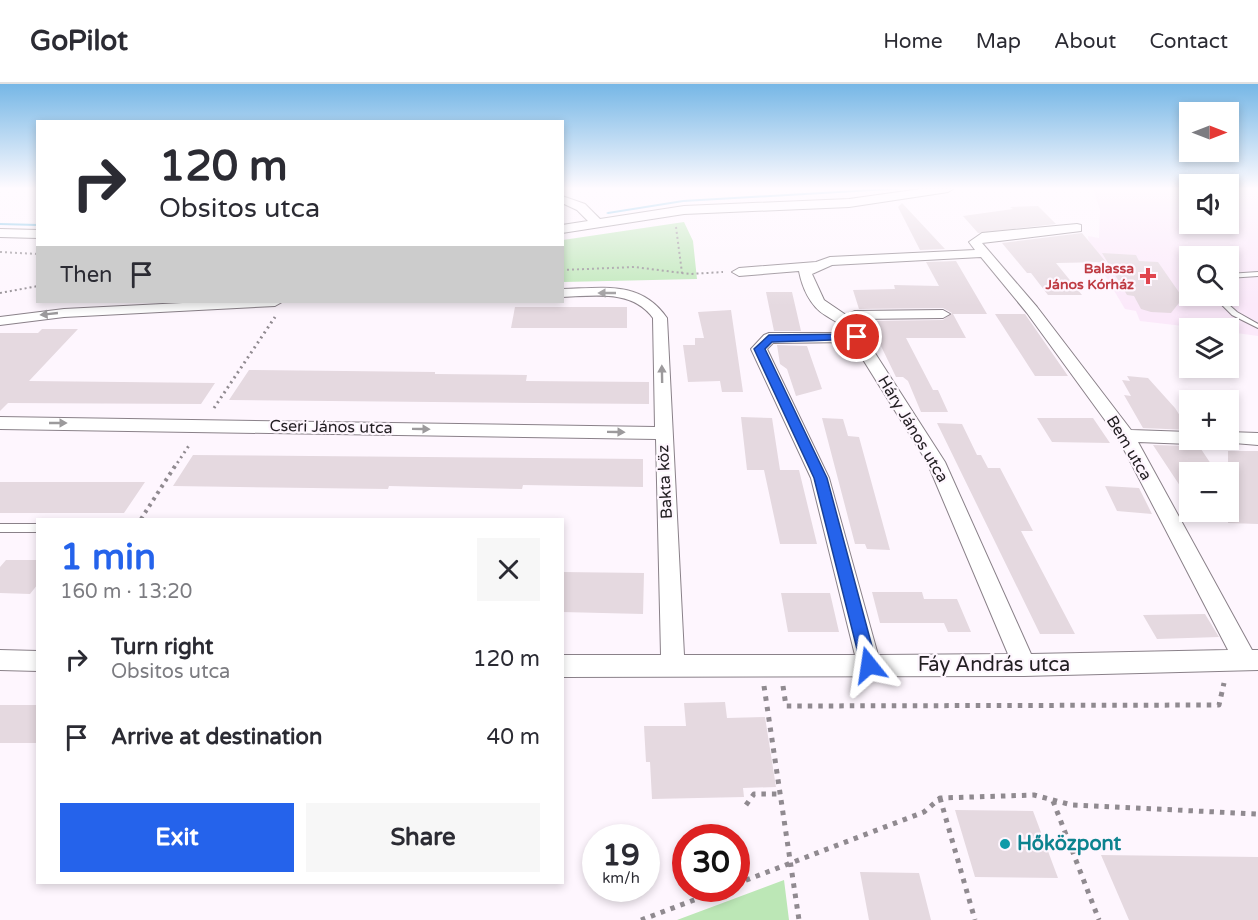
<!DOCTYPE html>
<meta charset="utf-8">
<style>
body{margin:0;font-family:"Varela Round",sans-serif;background:#f7f7f7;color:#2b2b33;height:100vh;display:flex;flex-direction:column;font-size:22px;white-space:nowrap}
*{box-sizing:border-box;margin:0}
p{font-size:20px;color:#7c7c81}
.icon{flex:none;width:33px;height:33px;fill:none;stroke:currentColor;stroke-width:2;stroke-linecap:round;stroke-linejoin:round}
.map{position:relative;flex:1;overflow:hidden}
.side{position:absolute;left:36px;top:434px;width:528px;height:366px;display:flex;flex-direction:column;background:#fff;border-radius:0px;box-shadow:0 3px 9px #0003}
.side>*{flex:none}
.top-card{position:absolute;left:36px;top:36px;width:528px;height:183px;border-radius:0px;box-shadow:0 3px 9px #0003;background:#fff;color:#2b2b33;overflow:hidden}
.needle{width:39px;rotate:90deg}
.fabs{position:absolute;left:1179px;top:18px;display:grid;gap:12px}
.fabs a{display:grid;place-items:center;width:60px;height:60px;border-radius:0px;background:#fff;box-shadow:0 3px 9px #0003;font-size:30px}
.speed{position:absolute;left:582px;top:740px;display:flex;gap:12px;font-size:30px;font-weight:700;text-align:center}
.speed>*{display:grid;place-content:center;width:78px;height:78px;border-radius:50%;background:#fff;box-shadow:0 3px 9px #0003;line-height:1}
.speed small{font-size:15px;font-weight:400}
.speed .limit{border:9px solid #d22;background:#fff;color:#111}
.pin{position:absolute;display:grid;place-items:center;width:51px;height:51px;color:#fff;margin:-26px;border:3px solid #fff;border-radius:50%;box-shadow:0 2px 6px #0007}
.me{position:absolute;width:66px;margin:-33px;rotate:345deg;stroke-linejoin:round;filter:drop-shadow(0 0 4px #0008)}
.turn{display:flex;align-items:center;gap:21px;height:126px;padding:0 24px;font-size:27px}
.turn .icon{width:78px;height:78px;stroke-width:2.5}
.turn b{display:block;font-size:42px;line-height:51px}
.then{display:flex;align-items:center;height:57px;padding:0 24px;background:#0003;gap:12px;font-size:22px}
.round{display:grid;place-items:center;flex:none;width:63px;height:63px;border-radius:0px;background:#f7f7f7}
.head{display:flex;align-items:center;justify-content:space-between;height:102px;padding:0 24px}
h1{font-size:36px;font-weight:800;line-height:45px;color:#2563eb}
.primary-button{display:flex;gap:12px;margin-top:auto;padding:12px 24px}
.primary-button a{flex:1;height:69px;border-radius:0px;background:#2563eb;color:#fff;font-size:24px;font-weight:800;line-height:69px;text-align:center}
.primary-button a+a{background:#f7f7f7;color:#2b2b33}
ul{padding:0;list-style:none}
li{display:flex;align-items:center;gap:18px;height:78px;padding:0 24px}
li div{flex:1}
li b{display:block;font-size:22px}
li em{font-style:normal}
header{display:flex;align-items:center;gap:36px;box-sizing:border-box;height:84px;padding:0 30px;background:#fff;border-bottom:2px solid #e1e1e2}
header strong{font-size:28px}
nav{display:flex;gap:33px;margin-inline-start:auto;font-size:21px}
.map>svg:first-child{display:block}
</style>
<header>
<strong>GoPilot</strong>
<nav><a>Home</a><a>Map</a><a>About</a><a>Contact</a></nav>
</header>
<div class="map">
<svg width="1258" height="836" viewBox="0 0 1258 836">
<rect width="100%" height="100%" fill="#fef6fe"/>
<path fill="#fbe9fa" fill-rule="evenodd" d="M1093,105H1189L1190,140H1228L1229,105H1258V252L1229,248L1228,244H1200L1140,237L1136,227L1125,225L1090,166L1088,152L1099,154L1100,126ZM1190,172H1228V212H1190Z"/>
<path fill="#bce7b6" d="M684,138L693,157L697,195L563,198V156Z
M784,796L789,836H677Z"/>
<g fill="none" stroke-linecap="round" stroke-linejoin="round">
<path fill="#6bbbe3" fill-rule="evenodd" d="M874,105H906L683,118L608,130L606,129L608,128L683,116Z
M0,139L38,140V142L0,141Z"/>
</g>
<path fill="#e5d9e0" d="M902,119L945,165L920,166L898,123Z
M1038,122L1056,140L978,149L963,132L1013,125L1010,123Z
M1082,149L1106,178L1056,179L1082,211H1048L1031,189H1027L1002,159Z
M1102,169L1136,171L1139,177L1158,178L1183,214L1171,229L1151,228L1141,225L1134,212L1127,211Z
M956,177L987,230H953L966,254H906L933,306H938L948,328H921L908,297L903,293H896L880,260L871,258L864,237L943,236L952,229L943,224L859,225L853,206L895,205L894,201L939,202L926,178Z
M766,208H792L801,247H774Z
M515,223H627V244H511Z
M731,226L743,308H722L720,297L688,298L683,261H695V254H704L698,228Z
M995,230H1025L1068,292H1035Z
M42,245H78L29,297L215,299L201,320L8,319L0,327V249H38Z
M777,261L807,262L822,305L796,312L787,285L780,280Z
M249,286L435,288V290L527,291L526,297L649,298V320L229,316Z
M1127,292L1148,294L1175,324L1189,346L1143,344L1124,311L1131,312L1122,296L1130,297Z
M741,333L772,334L780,386H799L817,460H780L764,386H747Z
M822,334L843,335L848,352L859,353L890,466L867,465L865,460H855Z
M1037,334H1093L1110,359L1052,358Z
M937,339L962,340L977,371H981L988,384H1000L1033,447H1021L1075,550H1040Z
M1197,359L1213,383H1190V417L1153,361L1190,362Z
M1228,367H1258V440L1228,439Z
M193,371L643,375V403L523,401L522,405L389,402L388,405L173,402Z
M0,398H145L124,429H0Z
M1105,402L1139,404L1152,430L1117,427Z
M6,476H38V500L30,510L0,509V483Z
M562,488L644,489L643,530L562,528Z
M872,508H922L924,515H957L971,548H948L944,539H880Z
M781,509H830L839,548H788Z
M1205,530L1219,553L1157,555L1143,531Z
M725,618L727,634L765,633L776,703L743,704L744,713L652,715L650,678H646L644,642H686L684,619Z
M0,621H38V659H0Z
M955,726L1033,727L1058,794L975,793Z
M1101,771L1258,773V836H1129Z
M860,788L919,789L931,836H869Z"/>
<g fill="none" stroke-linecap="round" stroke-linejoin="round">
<defs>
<path id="lane" d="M1258,188V192L1228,194V190Z
M1213,212H1219L1237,228L1258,240V244L1232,231Z
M0,440H38V448H0Z"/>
<path id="street" d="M921,105H953L948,108L849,123L684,130L562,149V141L588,137L577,126L562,119V112L585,120L600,135L684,122L849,115Z
M1077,140L1081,141V147L982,159L1037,223L1131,346L1190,348V356H1198L1190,360L1138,358L1252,566H1258V586L1024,592L562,593V571H661L656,355L0,345V333L655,343L653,234C632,205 594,212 562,213V205C603,204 641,196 667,234L684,571H855L811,394L751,265L764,251L769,249H847C841,239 834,237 825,231C810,222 802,203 799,187L739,192L732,188L739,184L816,178L830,173L975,166L969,158L982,149ZM981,173L1027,229L1118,354L1228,566L1031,570L945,378L855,238L859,235L943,234L950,230L943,226L855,227L846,231L824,216L812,190L832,181ZM852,258L927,378L1008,570L878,571L829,394L767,265L773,259Z
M0,145L38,146V154L0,153Z
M202,218H282L275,222L64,233L0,241V233L64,225Z
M1228,348L1258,349V361L1222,358L1220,356H1228Z
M0,566L38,567V587L0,586Z"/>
</defs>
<use href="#lane" stroke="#8a8189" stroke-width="2"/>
<use href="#street" stroke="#8a8189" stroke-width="2"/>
<path stroke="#908a90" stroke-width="2" stroke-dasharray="2 3" stroke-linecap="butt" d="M676,143L682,189
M0,168L38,170
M562,186L634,183L690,190L723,188
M0,209L38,202"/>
<path stroke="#908a90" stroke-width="3" stroke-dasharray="2 4" stroke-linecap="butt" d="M214,324L275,233
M174,384L190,360"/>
<path stroke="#908a90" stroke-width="4" stroke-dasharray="3 4.5" stroke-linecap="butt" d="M141,435L175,382"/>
<path stroke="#908a90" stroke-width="5" stroke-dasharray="4.5 6" stroke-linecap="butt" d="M764,602L799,836
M783,602L786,622L1219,621L1224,599
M940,714L975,836
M1053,717L1099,836
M746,721L754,710H782
M736,800L924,728L940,714L1034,711L1072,721L1258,730
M641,836L726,804"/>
<use href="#lane" fill="#fff" fill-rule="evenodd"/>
<use href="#street" fill="#fff" fill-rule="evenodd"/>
</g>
<defs><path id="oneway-solid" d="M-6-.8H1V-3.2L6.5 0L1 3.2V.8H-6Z" transform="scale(1.5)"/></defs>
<g fill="#9c9a9c">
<use href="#oneway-solid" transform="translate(607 209) rotate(180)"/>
<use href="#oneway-solid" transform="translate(49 230) rotate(174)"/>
<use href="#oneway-solid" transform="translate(662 290) rotate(-91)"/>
<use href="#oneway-solid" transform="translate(58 339)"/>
<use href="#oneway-solid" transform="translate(421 345) rotate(1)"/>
<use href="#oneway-solid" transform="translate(616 348) rotate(1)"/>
</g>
<linearGradient id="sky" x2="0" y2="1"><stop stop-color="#76b7e6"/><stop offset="0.47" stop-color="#fffbff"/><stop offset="1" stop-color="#fffbff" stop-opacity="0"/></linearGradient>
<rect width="1258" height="222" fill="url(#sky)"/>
<path fill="#2563eb" stroke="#184099" stroke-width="1.5" d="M857,250L861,251V255L772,258L765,265L827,394L877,581L875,586L869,589L863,586L861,581L814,394L754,265L769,251Z"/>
<path fill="#e0444e" stroke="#fef6fe" stroke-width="2" d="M1145 183h6v6h6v6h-6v6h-6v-6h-6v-6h6z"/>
<circle fill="#0f9aa8" stroke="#fef6fe" stroke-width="2" cx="1005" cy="760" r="6"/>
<g text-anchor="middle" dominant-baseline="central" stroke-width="4.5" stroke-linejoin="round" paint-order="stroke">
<g font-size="14" font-weight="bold" fill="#be3a42" stroke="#fef6fe" text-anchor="end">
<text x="1134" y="184">Balassa<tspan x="1134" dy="16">János Kórház</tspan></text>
</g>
<g font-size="16" fill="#221e22" stroke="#fef6fe">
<text transform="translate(331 343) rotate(1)">Cseri János utca</text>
<text transform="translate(913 345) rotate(59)">Háry János utca</text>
<text transform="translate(1129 364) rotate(59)">Bem utca</text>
<text transform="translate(665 398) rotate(-93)">Bakta köz</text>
</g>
<g font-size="20" fill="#221e22" stroke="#fef6fe">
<text x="994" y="581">Fáy András utca</text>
</g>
<g font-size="20" font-weight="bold" fill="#0d838f" stroke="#fef6fe" text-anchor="start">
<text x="1017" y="760">Hőközpont</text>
</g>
</g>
</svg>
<div class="fabs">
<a><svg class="needle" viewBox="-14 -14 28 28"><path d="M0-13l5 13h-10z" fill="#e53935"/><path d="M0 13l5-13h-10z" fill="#7c7c81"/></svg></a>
<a><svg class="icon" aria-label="sound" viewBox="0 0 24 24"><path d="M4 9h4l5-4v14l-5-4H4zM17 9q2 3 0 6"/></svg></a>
<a><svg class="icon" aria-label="search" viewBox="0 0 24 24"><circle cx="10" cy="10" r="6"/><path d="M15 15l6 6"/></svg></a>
<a><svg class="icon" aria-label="layers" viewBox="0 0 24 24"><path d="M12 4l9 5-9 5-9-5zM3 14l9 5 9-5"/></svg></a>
<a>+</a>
<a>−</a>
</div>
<div class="speed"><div>19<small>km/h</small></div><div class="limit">30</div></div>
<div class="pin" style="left:857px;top:253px;background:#d93025"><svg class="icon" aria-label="arrive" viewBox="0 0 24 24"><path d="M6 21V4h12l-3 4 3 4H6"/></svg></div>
<svg class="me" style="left:869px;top:581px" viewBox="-20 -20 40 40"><path d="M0-17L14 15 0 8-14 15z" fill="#2563eb" stroke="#fff" stroke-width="4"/></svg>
<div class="top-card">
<div class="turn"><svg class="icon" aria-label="right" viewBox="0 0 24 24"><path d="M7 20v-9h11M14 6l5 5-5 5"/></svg><div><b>120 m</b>Obsitos utca</div></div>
<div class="then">Then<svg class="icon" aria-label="arrive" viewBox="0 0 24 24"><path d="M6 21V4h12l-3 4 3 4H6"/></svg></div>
</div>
<section class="side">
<div class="head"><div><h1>1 min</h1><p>160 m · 13:20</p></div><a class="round"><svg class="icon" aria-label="close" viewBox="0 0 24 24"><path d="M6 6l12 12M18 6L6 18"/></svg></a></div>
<ul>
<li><svg class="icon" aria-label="right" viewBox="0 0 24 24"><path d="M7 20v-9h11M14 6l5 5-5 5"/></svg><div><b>Turn right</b><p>Obsitos utca</p></div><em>120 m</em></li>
<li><svg class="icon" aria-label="arrive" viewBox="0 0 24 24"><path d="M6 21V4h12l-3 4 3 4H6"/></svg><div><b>Arrive at destination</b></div><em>40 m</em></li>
</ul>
<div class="primary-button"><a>Exit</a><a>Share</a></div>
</section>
</div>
